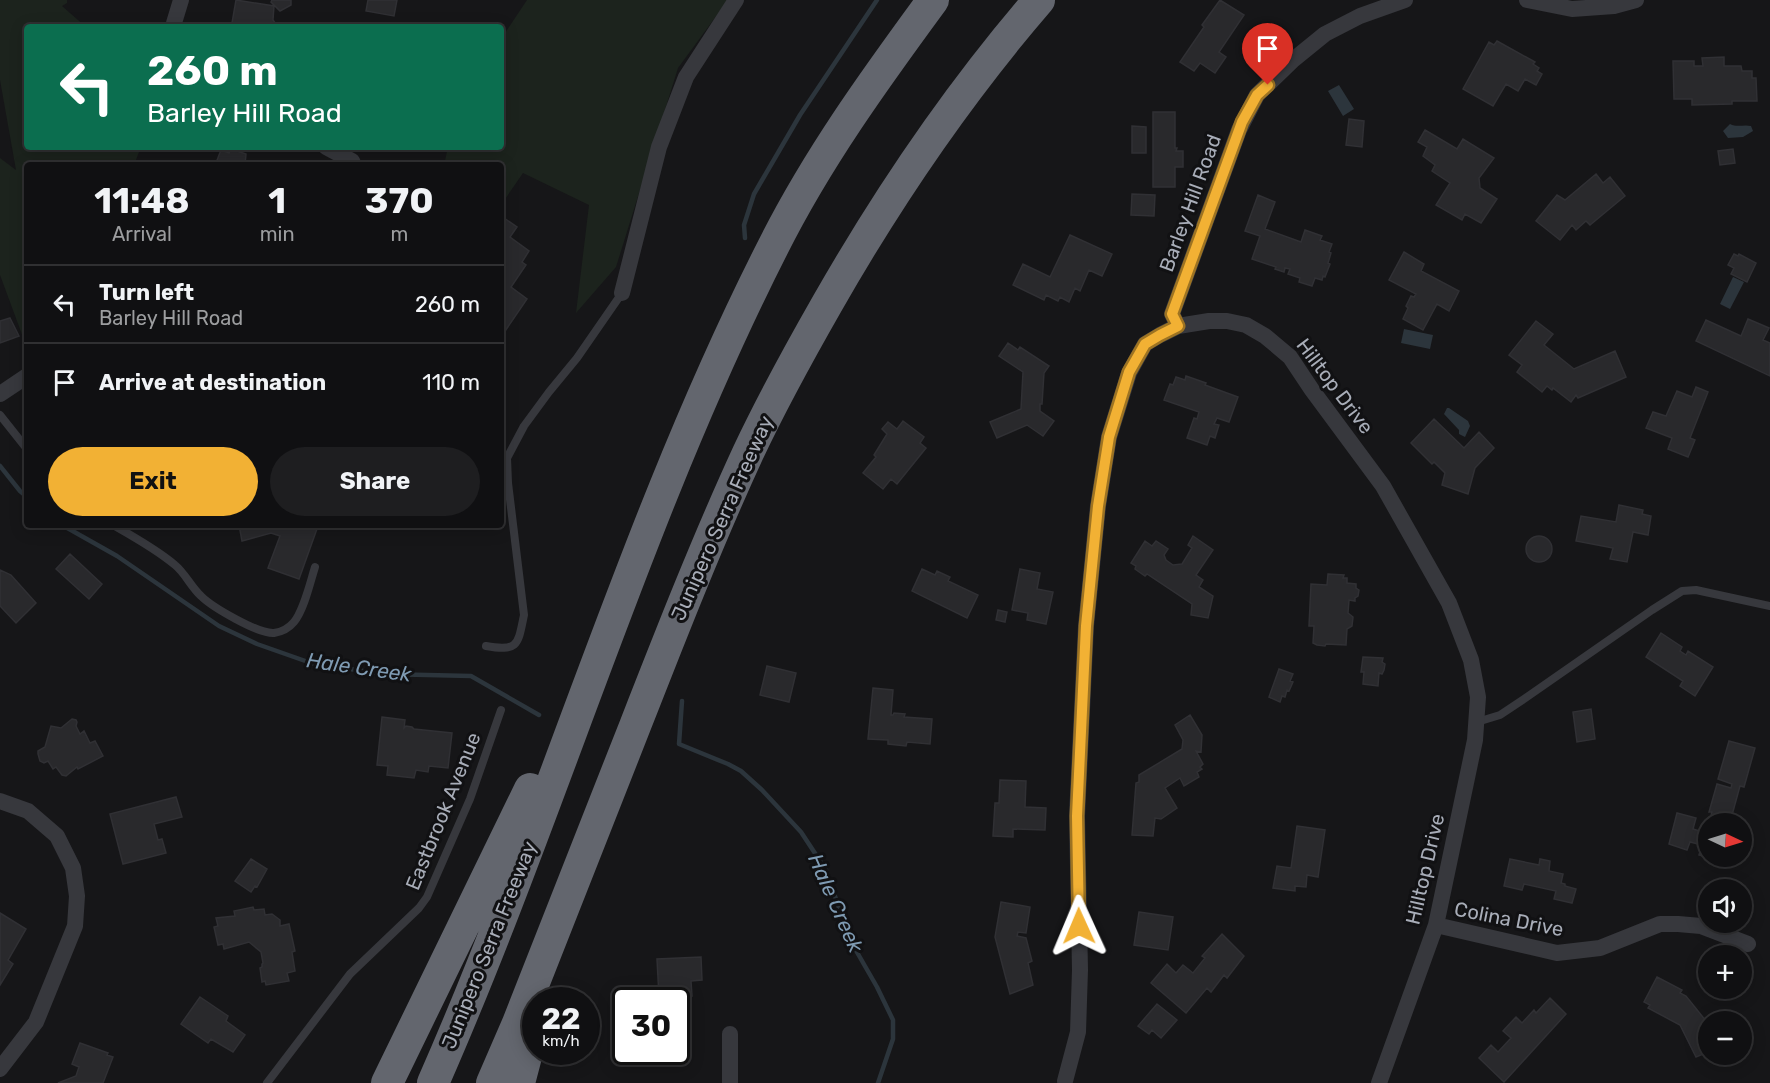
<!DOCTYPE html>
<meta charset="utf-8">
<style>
body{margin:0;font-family:Rubik,sans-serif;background:#1e1e20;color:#f1f3f6;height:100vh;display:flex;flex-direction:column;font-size:22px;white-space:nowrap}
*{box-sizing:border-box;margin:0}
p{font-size:20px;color:#9c9d9f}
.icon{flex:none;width:33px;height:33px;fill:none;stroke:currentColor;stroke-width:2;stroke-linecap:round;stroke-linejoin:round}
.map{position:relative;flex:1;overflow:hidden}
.panel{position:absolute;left:24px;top:162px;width:480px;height:366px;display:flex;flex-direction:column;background:#101012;border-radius:6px;box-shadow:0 3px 15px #0003,0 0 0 2px #303032}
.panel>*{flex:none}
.banner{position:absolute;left:24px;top:24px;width:480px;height:126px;border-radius:6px;box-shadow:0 3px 15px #0003,0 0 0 2px #303032;background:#0b6e4f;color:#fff;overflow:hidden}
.needle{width:39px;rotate:94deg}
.fabs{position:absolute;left:1698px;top:813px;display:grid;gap:12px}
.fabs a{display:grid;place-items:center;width:54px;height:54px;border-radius:50%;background:#101012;box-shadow:0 3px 15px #0003,0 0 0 2px #303032;font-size:30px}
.speed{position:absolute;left:522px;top:987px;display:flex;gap:12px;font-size:30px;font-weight:700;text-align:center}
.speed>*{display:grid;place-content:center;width:78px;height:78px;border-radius:50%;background:#101012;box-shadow:0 3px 15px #0003,0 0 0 2px #303032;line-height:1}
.speed small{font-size:15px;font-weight:400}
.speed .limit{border:3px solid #111;border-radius:9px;background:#fff;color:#111}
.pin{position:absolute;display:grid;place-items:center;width:51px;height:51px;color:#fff;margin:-62px -26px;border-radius:50% 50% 50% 0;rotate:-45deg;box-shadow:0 0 6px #0007}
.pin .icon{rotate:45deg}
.me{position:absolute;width:66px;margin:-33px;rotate:359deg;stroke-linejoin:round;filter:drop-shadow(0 0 4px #0008)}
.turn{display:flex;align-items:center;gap:21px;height:126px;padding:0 24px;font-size:27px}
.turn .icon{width:78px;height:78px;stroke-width:2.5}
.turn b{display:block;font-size:42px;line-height:51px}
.eta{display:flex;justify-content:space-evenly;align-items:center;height:102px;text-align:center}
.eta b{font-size:36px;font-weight:700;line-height:42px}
.cta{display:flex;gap:12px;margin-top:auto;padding:12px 24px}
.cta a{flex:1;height:69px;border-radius:36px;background:#f2b134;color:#111;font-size:24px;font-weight:700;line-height:69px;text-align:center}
.cta a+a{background:#1e1e20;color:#f1f3f6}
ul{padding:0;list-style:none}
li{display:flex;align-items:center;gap:18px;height:78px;padding:0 24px;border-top:2px solid #303032}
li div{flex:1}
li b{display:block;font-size:22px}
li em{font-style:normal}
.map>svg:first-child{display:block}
</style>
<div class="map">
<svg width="1770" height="1083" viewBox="0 0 1770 1083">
<rect width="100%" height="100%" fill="#161618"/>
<path fill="#1c231d" d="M0,0H67V3L62,6L86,27H27V147H141L134,165H27V348L0,275V158L16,170L0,80Z
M527,0H728L678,68L616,267L576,313L589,205L523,173L501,205V165H444L448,147H501V39Z"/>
<path fill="#2c353c" d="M1339,85L1354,109L1343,116L1328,91Z
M1730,124C1738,128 1743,124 1751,126L1753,131L1743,137L1728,138L1723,131Z
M1733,277L1744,282L1730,309L1720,304Z
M1404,329L1433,335L1430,349L1401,343Z
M1447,408H1449L1468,421L1470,426L1465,437L1459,434V430L1444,414Z"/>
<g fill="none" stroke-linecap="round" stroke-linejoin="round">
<path stroke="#2c353c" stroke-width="4.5" d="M745,238L744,225L754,194L800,115L877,0
M0,466L20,491L27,497
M62,525L117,556L219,626L257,644L311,663L383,674L471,676L539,715
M682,701L679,744L728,764L741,771L762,790L801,832L826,870L850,940L877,987L893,1020V1039L878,1083"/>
</g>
<path fill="#29292c" stroke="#303034" stroke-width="1.5" d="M236,0L274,6L273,20L278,27H252L232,23Z
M272,0H291V5L280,11L271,2Z
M368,0H397L394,16L366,11Z
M1220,0L1244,15L1219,52L1226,57L1215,73L1200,63L1194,71L1180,62L1204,27L1202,25Z
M1497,41L1535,62L1533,64L1539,68L1537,71L1542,74L1536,85L1525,79L1518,91L1506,84L1493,106L1463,89L1489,42L1494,45Z
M1724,57V66H1741L1742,71H1752V78H1756L1757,101H1732V104L1692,105V99H1674L1673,61H1694V66H1703L1702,58Z
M1153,112H1175V148H1177L1176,151H1183V167H1175V187H1153Z
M1349,119L1364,121L1362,147L1346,145Z
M1132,126L1146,127V153H1132Z
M1425,130L1457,149L1463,139L1494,158L1479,178L1480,188L1497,199L1481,223L1465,214L1462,220L1436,205L1450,183L1432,171L1435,165L1423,156L1427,147L1418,142Z
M231,149L246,154L245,165H220L216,163L221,150L229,153Z
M1733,149L1735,163L1720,165L1718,151Z
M1596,174L1603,183L1610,177L1625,196L1590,225L1586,221L1576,230L1572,225L1560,240L1536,221L1557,195L1565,200Z
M1132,194L1155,195L1154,216L1131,215Z
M1258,195L1275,202L1265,229L1301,242L1305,230L1322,236L1320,240L1332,244L1329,252L1331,253L1328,263L1330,264L1325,277L1323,276L1322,280L1315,278L1312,286L1299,282L1300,278L1288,274L1290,269L1285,268L1284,272L1275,269L1276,267L1252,259L1260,236L1245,231Z
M504,218L517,227L510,237L529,251L522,262L526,265L511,287L527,299L501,337V223Z
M1070,235L1112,254L1102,276L1089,270L1080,291L1075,288L1069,302L1060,297L1058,301L1046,295L1044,300L1013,285L1023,264L1050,277Z
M1404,252L1424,264L1421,271L1459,291L1449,311L1437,304L1423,330L1403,319L1408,308L1406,306L1411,296L1414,297L1416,294L1389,280Z
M1734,254L1738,256L1739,254L1756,263L1747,282L1731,274L1734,268L1728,265Z
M10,318L19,336L0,343V321Z
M1748,319L1769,328L1763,340L1770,343V376L1696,341L1706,320L1741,336Z
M1536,321L1553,334L1544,345L1574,369L1615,351L1626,377L1578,398L1576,395L1571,402L1553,388L1552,390L1547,386L1542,392L1517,372L1522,365L1509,355Z
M1008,343L1018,350L1020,347L1049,366L1044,373L1042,404H1040V411L1054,421L1043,436L1027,425L997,438L990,422L1021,409L1023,372L999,356Z
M1186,376L1206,383L1205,385L1238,397L1229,422L1217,418L1214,424L1219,425L1215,438L1210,436L1207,445L1187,438L1194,418L1197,419L1199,412L1164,400L1170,384L1173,385L1176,377L1185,380Z
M1696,387L1708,392L1690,438L1695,440L1688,457L1668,449L1672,438L1646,428L1653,412L1666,416L1677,391L1692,397Z
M1434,419L1464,448L1479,432L1494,448L1475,468L1468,494L1442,485L1445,473L1434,462L1432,464L1411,443Z
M903,421L924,437L920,443L926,448L897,484L891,479L883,489L863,473L876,457L874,455L887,434L882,429L888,422L897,429Z
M1619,505L1643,510L1642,514L1651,516L1648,535L1633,532L1627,562L1610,559L1613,548L1576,541L1581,516L1616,522Z
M239,525H314L318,526L299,579L268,568L280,536L271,533L242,541Z
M1526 549a13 13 0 1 1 26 0a13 13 0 1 1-26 0Z
M1193,536L1213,550L1196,575L1203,580L1199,587L1213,596L1208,618L1191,615L1192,604L1147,574L1145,576L1135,569L1136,566L1131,563L1145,541L1152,546L1156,541L1168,549L1164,555L1166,560L1173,565L1182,564L1192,548L1188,545Z
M70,554L102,584L89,599L56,569Z
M922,569L935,575L937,571L950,577L948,581L978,595L967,618L912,591Z
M1020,569L1040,573L1037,589L1053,592L1046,624L1027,620L1028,613L1012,610Z
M0,570L11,575L36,603L16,623L0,606Z
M1328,574L1344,575L1343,578H1347V583L1356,584V588L1359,590L1358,596L1355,598V601L1349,600L1348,613L1353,617L1352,626L1347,629L1346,645L1326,644L1325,646L1317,645L1313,643L1314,626H1309L1311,584L1327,585Z
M998,610L1007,612L1005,622L996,620Z
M1661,633L1682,647L1680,651L1686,655L1688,651L1713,667L1695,696L1680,686L1683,681L1646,657Z
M1363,657L1383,658L1382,662L1385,664L1384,670L1382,674L1379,673L1378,686L1363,684L1364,672H1361Z
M767,666L796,673L789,702L760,695Z
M1279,669L1293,674L1290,681L1293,682L1289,691L1287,690L1285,697L1282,696L1280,702L1269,697Z
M873,688L893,690L891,715H893L894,713L905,714L904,717L932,719L930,744L907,742L906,746L888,744V740L868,739Z
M1591,709L1595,739L1577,742L1573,712Z
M1190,715L1202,735L1201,752L1196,751L1203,764L1200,767L1202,769L1197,772L1199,777L1184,786L1180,778L1165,788L1177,808L1161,819L1155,818L1153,836L1132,835L1136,783L1139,782V775L1182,749L1183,740L1175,725Z
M382,717L405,720L404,728L406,726L412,727L414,729L452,733L448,768L429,766L428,772L416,770L414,778L387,775L388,766L377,765Z
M72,719L76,720L77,722L76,726L80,734L84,731L90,743L95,741L103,756L78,769L77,767L66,776L62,775L56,767L53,769L48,761L44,763L40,761L38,754V751L45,747L51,726L61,728Z
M1729,741L1755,748L1744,787L1740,786L1732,815H1734L1732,824H1708V856H1727L1725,862L1699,855L1702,845L1690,842L1687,850L1669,844L1677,813L1696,818L1693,829L1706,833L1712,812H1709L1717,784L1731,788L1732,784L1718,779Z
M1000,780L1026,781L1025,807L1046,808L1045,830L1013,829V837L993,836L995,803H999Z
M176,797L182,817L154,824L158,840L162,839L166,853L123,864L110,814Z
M1297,826L1325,830L1318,877L1307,875L1306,887L1295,886V891L1273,888L1277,866L1291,868Z
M251,859L267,869L257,887L255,886L251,892L235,881Z
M1510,859L1539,865L1540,859L1550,861L1549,871L1563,874L1561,883L1565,884V886L1576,889L1572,903L1554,899L1556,891L1524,884L1522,890L1504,886Z
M1001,902L1030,907L1026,933L1018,932L1017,936L1026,938L1032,961L1028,963L1033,985L1010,994L995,937Z
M253,907L254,910L264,909L265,915L272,914L280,920V926L289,924L295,951L292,952L295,971L287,973L289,981L266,985L265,981L262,982L260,968L262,967V964L263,963L261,952L249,942L224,949L223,944L218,945L214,927L218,926L216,918L235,916L234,911Z
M1139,912L1173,917L1168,950L1134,945Z
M0,913L26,929L8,960L13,964L0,985Z
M1222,934L1244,956L1227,978L1224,975L1211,992L1207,988L1186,1013L1151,983L1167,964L1176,973L1183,965L1193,973L1205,958L1202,956Z
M701,957L702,980L691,981L692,996L659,997L657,959Z
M1657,977L1682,990L1680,993L1686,996L1706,1021L1708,1026V1052L1696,1057L1680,1025L1648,1008L1650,1005L1644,1002Z
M200,997L228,1016L226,1021L245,1035L233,1052L211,1039L208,1043L181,1024Z
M1550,998L1566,1014L1504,1082L1479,1058L1491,1045L1498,1052L1511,1038L1503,1031L1516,1017L1522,1023L1534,1010L1536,1013Z
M1157,1004L1177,1020L1161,1038L1152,1030L1149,1034L1138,1026Z
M80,1043L108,1053L107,1055L113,1057L103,1083H58L76,1076L79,1067L72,1064Z"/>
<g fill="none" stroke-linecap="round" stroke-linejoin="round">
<path stroke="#37383d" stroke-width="8" d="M0,415L27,449
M113,525C134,537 156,549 175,565C185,573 191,587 201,596C212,607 258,634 274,633C281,632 289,628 294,622C304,610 310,583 315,567
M486,646C519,652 518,644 524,615L508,483L507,458L524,426L549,392L577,358L622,293
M1477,722L1500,715L1524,699L1652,610L1682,591L1696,590L1770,606
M267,1083L350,974L419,908L427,897L470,799L501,710"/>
<path stroke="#37383d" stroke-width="16" d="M1527,0L1572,9L1614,6L1636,0
M175,27L174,23L181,0
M326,147L352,161L354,165
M622,293L659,147L686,77L736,0
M1178,326L1172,314L1239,130L1257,95L1293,60L1325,34L1360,16L1405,0
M0,394L27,376
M0,801L28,811L57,836L73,868L77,896L75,926L36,1022L0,1069
M1436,925L1557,953L1600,948L1660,924H1678L1701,926L1748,944
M730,1034V1083
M1065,1081L1078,1032L1080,970L1077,816L1086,626L1098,506L1109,437L1129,373L1145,344L1160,335L1178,326L1209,321H1227L1246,325L1265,336L1290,357L1312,390L1383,486L1449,603L1471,660L1478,697L1475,740L1436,925L1379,1083"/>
<path stroke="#63666e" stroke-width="32" d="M387,1083L530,789
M433,1083C554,808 636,516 773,247C817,159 875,79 933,0
M492,1083L518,1023C557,924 596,825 635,726C671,634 707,542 748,453C772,402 799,353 827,304C888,197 958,94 1039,0
M519,1083L534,1026"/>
</g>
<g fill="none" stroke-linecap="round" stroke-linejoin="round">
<defs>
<path id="route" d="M1079,926L1077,816L1086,626L1098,506L1109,437L1129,372L1145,344L1160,335L1178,326L1172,314L1242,122L1257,95L1268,85"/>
</defs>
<use href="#route" stroke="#9d7322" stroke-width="15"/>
<use href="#route" stroke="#f2b134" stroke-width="10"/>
</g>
<g text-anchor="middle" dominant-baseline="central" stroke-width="6" stroke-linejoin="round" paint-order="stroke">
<g font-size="20" fill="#a8adb8" stroke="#111113">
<text transform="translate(1190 203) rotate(-70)">Barley Hill Road</text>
<text transform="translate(1335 386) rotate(53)">Hilltop Drive</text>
<text transform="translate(722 518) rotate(-66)">Junipero Serra Freeway</text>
<text transform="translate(443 811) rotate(-68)">Eastbrook Avenue</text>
<text transform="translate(1425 869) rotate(-77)">Hilltop Drive</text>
<text transform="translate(1509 919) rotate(11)">Colina Drive</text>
<text transform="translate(489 945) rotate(-68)">Junipero Serra Freeway</text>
</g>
<g font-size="21" font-style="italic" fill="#7f9bb3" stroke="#111113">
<text transform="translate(359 667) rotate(8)">Hale Creek</text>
<text transform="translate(836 903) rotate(66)">Hale Creek</text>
</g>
</g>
</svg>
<div class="fabs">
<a><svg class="needle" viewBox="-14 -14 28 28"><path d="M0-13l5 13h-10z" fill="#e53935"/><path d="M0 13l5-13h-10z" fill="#9c9d9f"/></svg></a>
<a><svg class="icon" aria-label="sound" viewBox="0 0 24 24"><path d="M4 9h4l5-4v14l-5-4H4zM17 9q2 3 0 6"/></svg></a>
<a>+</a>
<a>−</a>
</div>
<div class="speed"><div>22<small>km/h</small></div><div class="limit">30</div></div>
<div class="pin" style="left:1268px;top:85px;background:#d93025"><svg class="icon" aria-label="arrive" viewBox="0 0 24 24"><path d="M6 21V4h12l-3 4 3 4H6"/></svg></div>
<svg class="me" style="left:1079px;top:926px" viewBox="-20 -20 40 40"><path d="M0-17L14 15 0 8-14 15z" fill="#f2b134" stroke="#fff" stroke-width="4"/></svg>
<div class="banner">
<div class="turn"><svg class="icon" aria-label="left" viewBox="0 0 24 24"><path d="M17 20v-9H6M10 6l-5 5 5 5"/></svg><div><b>260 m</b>Barley Hill Road</div></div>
</div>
<section class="panel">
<div class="eta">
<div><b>11:48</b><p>Arrival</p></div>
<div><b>1</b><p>min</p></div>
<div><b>370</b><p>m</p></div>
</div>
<ul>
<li><svg class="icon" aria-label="left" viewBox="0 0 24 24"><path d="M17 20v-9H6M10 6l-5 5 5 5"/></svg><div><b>Turn left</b><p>Barley Hill Road</p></div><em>260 m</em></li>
<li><svg class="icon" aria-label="arrive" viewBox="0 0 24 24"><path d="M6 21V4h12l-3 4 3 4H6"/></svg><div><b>Arrive at destination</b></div><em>110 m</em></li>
</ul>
<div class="cta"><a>Exit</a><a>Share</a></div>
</section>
</div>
